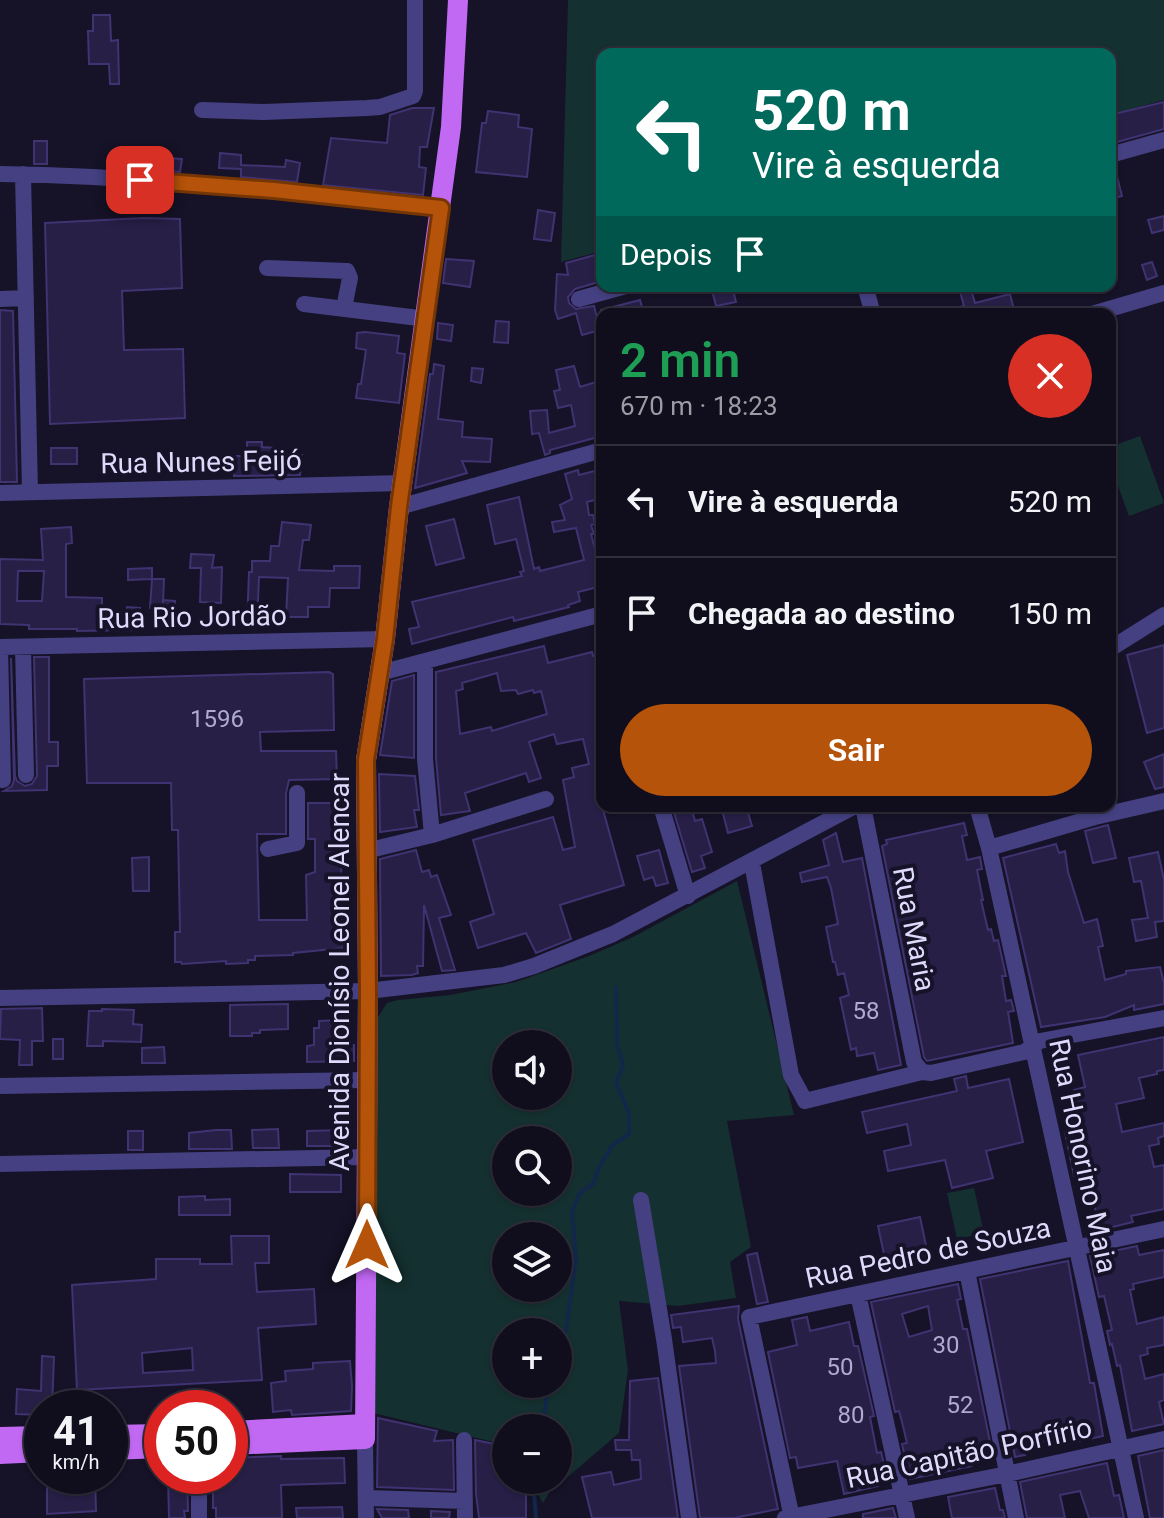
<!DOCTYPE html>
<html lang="pt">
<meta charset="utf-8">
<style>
body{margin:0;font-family:Roboto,sans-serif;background:#191726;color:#f1f3f6;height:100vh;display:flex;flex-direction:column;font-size:30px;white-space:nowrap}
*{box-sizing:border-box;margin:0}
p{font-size:26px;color:#9c9ca4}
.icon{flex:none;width:44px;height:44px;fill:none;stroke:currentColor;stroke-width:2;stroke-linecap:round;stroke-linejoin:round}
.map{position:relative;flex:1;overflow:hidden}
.panel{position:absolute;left:596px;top:308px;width:520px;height:504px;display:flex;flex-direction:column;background:#100e1d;border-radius:16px;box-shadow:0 2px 6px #0004,0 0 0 2px #302e3b}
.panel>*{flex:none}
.banner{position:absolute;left:596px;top:48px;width:520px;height:244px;border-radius:16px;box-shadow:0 2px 6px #0004,0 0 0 2px #302e3b;background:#00695c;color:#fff;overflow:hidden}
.controls{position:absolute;left:492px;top:1030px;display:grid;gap:16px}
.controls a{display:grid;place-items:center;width:80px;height:80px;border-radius:50%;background:#100e1d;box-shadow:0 2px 6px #0004,0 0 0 2px #302e3b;font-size:40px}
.speed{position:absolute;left:24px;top:1390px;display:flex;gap:16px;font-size:40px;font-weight:700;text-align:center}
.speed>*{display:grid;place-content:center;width:104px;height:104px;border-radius:50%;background:#100e1d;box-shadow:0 2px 6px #0004,0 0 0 2px #302e3b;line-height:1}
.speed small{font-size:20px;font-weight:400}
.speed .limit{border:12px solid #d22;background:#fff;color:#111}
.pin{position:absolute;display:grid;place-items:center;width:68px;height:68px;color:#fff;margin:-34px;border-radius:16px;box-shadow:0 4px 12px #0006}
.me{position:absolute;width:88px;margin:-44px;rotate:0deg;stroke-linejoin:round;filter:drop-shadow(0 0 6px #0008)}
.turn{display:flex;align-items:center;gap:28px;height:168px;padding:0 24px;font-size:36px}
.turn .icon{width:104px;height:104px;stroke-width:2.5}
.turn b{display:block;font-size:56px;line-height:68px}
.then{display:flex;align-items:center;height:76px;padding:0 24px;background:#0003;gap:16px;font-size:30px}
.round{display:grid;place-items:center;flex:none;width:84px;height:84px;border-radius:42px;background:#191726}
.overview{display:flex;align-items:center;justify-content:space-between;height:136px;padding:0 24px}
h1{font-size:48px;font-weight:600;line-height:60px;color:#1e9e55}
.primary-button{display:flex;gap:16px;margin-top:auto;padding:16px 24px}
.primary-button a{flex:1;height:92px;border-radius:48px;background:#b45309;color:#fff;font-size:32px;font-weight:600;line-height:92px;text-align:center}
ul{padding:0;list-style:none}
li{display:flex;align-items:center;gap:24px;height:112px;padding:0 24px;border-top:2px solid #302e3b}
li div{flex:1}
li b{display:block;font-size:30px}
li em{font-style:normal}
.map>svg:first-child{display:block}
</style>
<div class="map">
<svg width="1164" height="1518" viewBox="0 0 1164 1518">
<rect width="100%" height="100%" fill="#161227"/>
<path fill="#153030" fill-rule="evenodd" d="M568,0H1164V100L1110,115V54H602V251L561,262Z
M1140,436L1164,503L1129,516L1110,464V447Z
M737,881L794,1115L727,1121L751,1247L730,1262L736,1298L678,1306L619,1301L628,1370L619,1433L549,1493L543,1503L530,1480H558V1428H506V1445L373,1413L378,1017L387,1003L398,1000L450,995L516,982L589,956L633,937ZM506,1044H558V1096H506ZM506,1140H558V1192H506ZM506,1236H558V1288H506ZM506,1332H558V1384H506Z
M974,1188L984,1233L957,1239L947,1193Z"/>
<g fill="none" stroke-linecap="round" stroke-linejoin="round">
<path stroke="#13274a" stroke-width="4" d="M558,1345L566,1330L576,1260L572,1212L580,1193L594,1183L598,1169L612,1146L629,1134V1113L616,1082L623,1066L617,1044L616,987
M539,1428L546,1407L547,1384
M533,1480L536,1518"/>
</g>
<path fill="#271f46" stroke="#403371" stroke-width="2" fill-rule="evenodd" d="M93,15H110L111,41L118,40L119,84H110L109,64H89L88,31H93Z
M1164,102V129L1110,144V115Z
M412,108H434L427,147H420L419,167L426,168L423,195L323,185L331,138L387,143L390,115Z
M488,111L519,115L518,127L532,129L527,177L476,172L482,123H486Z
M34,141H47V164H34Z
M220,153L241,155V165L285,167L286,160L300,163L297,182L241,177V169L219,168Z
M167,158L182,159L180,172L168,171Z
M1114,165L1122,196L1110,199V166Z
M538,210L555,213L551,241L534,239Z
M1164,216V230L1152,233L1148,220Z
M144,218L180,219L182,288L122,291L124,350L183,349L185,418L50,424L45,223Z
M602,253V281L575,289L568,297L569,303L576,309L594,306L600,330L582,335L576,313L558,319L555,310L557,274L568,275L566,263Z
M446,259L474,261L470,287L443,283Z
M1152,262L1157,276L1147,280L1142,265Z
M732,286L736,302L716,306L712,290Z
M970,286L975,303L1010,294L1015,314H947L946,310L964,306L959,288Z
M640,300L644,314H601V310Z
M0,310L13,311L17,482H0Z
M496,321L509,322L508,343L494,342Z
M438,323L453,325L451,341L437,339Z
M365,332L399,336L397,353L405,354L399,403L356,398L358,384H361L366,350L356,348L357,333Z
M434,364L444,366L438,419L463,422L462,437L492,439L490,462L462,461L467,473L415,488L430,374H433Z
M574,366L580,387L602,380V436L550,450V453L545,455L539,433L532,434L530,411L547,410L549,433L575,426L571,405L558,408L554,391L560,390L556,370Z
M472,368L483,369L481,383L471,381Z
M247,442H262V447L276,448V455H302L300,475L234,476L233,456H247Z
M51,448H77V464H51Z
M602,469V498L587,502L589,515H593L595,524L591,525L594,534H591L597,557L602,556V586L578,592L580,601L568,605L569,607L514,621L513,617L412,644L409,629L419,627L412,602L522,576L520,572L524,571L516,539L495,544L487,505L519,497L534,569L539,567L540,571L584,560L576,528L554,532L552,522L565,520L560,505L572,499L565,474L578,470L579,475Z
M454,519L464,558L436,565L426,526Z
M282,522L311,525L309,540H303L299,570L334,571V566H360L359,588H330L329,607H308V617H286L288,578L259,577L257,625H247L249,572H252V561H270L271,546H279Z
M71,527L72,543L66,544V597L102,598V617L123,616L126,615L127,607L140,608L139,630L77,631V629H29V625L0,624V559L43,560L41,529ZM18,571H44L42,601H17Z
M191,554L214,555L212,568L222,567L221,603L200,602L201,568H190Z
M152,568V579H164L163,604V600L175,601L174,622L162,621L163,608H150L152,579L128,580V569Z
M1164,645V728L1147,733L1127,655Z
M544,646L548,663L592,652L593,656L596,655L602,676V806L624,885L560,905L571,939L536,953L526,933L478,948L470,922L494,914L473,840L553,817L563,850L575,847L563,780L574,777L572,768L589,764L583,739L557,744L554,734L529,742L541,778L529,782L526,773L465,793L470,811L441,815L436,758V672ZM497,673L501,691L516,690L518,694L533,690L534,693L541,691L547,714L492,731L491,727L460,734L456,691L463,689L462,683Z
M34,657H49V742H58V766H47V790L4,791L12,786L14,780L11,658L15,776L17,781L25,786L32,784L37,776Z
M329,672L333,674L334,730L260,732L261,751H336L337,779L289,780L286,793V834H257L259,920H307L306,875L315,872V839H308V803H338V809H340L343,948L293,953V955L255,956V960H248V963L226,964V961L182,964L181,962H175V932H180L178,830H172L171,783H87L84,679Z
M414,675V758L380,755L392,681Z
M1164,754V787L1155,789L1144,762Z
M379,774L415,776L419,810H414L417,827L380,832Z
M672,806H691L695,821L702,819L712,852L701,856L705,868L692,872Z
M721,806H746L752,826L728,833Z
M964,823L967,835L962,836L967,860L980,857L982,869L977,870L983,900H981L988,930L991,929L994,941L998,940L1006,976H1002L1006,1001L1011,1000L1014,1011L1008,1012L1013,1043L927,1061L924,1057L882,846L887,844L886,840Z
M1108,825L1116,858L1093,863L1085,831Z
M836,833L843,862L862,858L901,1065L878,1070L874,1053L857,1056L856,1048L851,1050L840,998L849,995L844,973L838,975L835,962H833L826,927L838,924L831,888L827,877L802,882L800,873L829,865L823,840Z
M1056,844L1059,853L1065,851L1068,872L1084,923L1097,919L1103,946L1098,947L1105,980L1126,974V971L1160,967L1164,983V1004L1134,1010V1005L1105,1017L1041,1027L1003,858Z
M416,850L422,872L429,870L431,877L437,875L451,915L439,918L455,970L442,971L424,905L423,966H417L418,973L412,975L381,976L380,859Z
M659,850L668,883L656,886L653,877L644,880L637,856Z
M1158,852L1164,880V921L1155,922L1157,937L1136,941L1132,920L1148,918L1141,881L1134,882L1129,858Z
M149,857V891H133L132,858Z
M288,1004V1029L260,1030V1033H252V1036H230V1005Z
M42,1008L43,1041H32V1065H19L20,1040L0,1039L1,1009Z
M102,1009L134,1010L133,1024L142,1025L141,1042L103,1041V1046H87L89,1011H102Z
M339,1020L340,1045H354V1061L307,1062V1046L314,1045V1028H319V1021Z
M1164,1037V1070L1157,1071V1074L1139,1078L1144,1098L1116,1104L1122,1132L1164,1123V1136L1158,1138L1159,1144L1149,1146L1154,1167L1164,1165V1209L1131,1216L1133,1222L1100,1230L1087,1173L1074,1176L1065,1132L1083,1128L1078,1114L1074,1090L1085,1087L1078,1055Z
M53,1039H63V1059H53Z
M164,1047L165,1063H142V1048Z
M966,1076L968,1088L1009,1079L1023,1142L986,1151L993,1178L952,1188L945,1160L888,1171L884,1151L911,1145L907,1124L867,1133L862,1112L957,1091L954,1079Z
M278,1129L279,1148H253L252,1130Z
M216,1130H231L232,1149H189V1133Z
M344,1130V1146H307V1131Z
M128,1131H143V1150H128Z
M290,1174L341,1175V1192H290Z
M205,1196V1200L230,1199V1215H179V1197Z
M920,1217L928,1255L913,1258L915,1265L903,1268L901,1260L886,1264L878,1226Z
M231,1236H269V1263H255L257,1292L314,1289L316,1324L258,1328L262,1380L77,1390L72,1285L156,1279V1259H200V1264H232ZM192,1348L193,1370L143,1373L142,1353Z
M1137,1246L1139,1255L1164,1250V1277L1133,1284L1134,1289L1130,1290L1137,1324L1164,1317V1345L1147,1348L1148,1354L1140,1356L1145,1379L1164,1374V1400L1159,1402L1164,1424L1132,1431L1120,1365L1117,1366L1112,1344L1110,1345L1107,1331L1112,1330L1104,1296L1099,1297L1090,1256Z
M757,1253L768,1302L757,1304L747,1255Z
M1068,1261L1090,1383H1094L1103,1436L1053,1447V1444L1048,1445L1047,1441L1022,1447L1025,1455L1015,1457L980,1279Z
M958,1284L961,1299L957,1300L963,1329H967L990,1442L968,1446L972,1466L910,1479L902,1444L907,1443L902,1422L899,1411L895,1412L871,1302ZM928,1306L932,1330L909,1337L902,1314Z
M739,1306L738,1319L778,1509L734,1518H700L679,1366L716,1363L715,1351L712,1338L683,1342L681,1327L673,1328L671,1315Z
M807,1317L810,1331L849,1322L854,1346H858L874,1416L870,1417L877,1453L881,1452L884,1464L874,1466L878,1486L844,1494L837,1461L798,1468L796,1457L790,1458L768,1352L797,1345L792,1320Z
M42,1356L54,1357L52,1408H42V1415L16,1414L17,1389L41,1391Z
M350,1361L352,1386L351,1411L292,1415L291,1410L273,1412L271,1383L286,1381L285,1371L313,1369V1363Z
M658,1378L678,1518H592L582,1477L611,1472L614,1485L641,1479L640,1460H632L631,1450H616L615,1440H629L630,1381Z
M378,1418L437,1431L434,1441L453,1440L454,1490L377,1487Z
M475,1440L495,1444V1449H506V1480L520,1481V1487H526V1518H479L476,1494Z
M1164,1450V1518H1150L1138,1456Z
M281,1456V1459L344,1458L345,1483L281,1485L282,1518H216V1508H213V1476H230V1458Z
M1107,1463L1114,1496L1119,1495L1124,1518H1089L1080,1491L1060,1495L1065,1518H1027L1020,1482Z
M47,1476H95L96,1511L47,1514Z
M168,1476H187L188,1511H184L185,1518H169Z
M995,1488L1000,1510H1003L1005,1518H952L948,1497Z
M342,1507L343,1518H297L296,1508Z
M893,1508L896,1518H863V1514Z
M377,1509L408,1510L409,1518H382Z
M431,1511L450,1512L449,1518H431Z"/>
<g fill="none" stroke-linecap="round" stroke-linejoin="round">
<path stroke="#444082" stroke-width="16" d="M202,110L264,112L367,108L380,107L413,96L415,91V0
M1110,155L1164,140
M0,174C148,176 295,193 441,208
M23,174L30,492
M267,268L347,271L350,278L344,308
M865,286L873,314
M0,299L26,298
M579,299L626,286
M304,304L427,319
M1092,314L1164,293
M0,493L403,483
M399,507L602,450
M0,647L385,639
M0,647L3,780
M23,647L26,775
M1110,649L1164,615
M425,662V759L432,835
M380,673L602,614
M661,806L688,896
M863,806L914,1062L922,1072L931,1073L1024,1052L1040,1041L1164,1018
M977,806L989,848L1136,1518
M989,848L1095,817L1164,801
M268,849L297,843V793
M366,851L432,835L546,799
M752,863L791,1075L805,1101L922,1072
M0,998L368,991L504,975L534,966L613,934L855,806
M0,1086L367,1080
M0,1164L367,1157
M641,1200L664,1339L689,1518
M967,1271L1016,1518
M858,1294L907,1518
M365,1439L366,1518
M464,1440L465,1518
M367,1498L465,1501
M199,1518V1476
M785,1518L1007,1474L1164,1439
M792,1518L749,1317L1164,1229"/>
<path stroke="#c269f4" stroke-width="20" d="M230,1431L365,1424
M110,1435L162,1434
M0,1437L42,1436
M230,1445L365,1439L368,991L366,760L385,639L399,507L451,127L458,0
M110,1450L162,1448
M0,1454L42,1452"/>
</g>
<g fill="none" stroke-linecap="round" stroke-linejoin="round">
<defs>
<path id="route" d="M140,180L274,190L441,208L399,507L385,639L366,760L368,991L367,1245"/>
</defs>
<use href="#route" stroke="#753606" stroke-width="20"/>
<use href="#route" stroke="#b45309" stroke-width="14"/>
</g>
<g text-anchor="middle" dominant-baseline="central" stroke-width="8" stroke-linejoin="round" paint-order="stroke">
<g font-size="24" fill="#b0abce">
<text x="217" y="719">1596</text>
<text x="866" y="1011">58</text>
<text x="946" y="1345">30</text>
<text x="840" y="1367">50</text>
<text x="960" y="1405">52</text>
<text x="851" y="1415">80</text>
</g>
<g font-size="28" fill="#dedafc" stroke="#161227">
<text transform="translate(201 462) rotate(-1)">Rua Nunes Feijó</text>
<text transform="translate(192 617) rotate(-1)">Rua Rio Jordão</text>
<text transform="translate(914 929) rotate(79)">Rua Maria</text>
<text transform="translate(339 972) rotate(-90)">Avenida Dionísio Leonel Alencar</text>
<text transform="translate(1083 1156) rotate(78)">Rua Honorino Maia</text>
<text transform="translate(928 1253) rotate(-12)">Rua Pedro de Souza</text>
<text transform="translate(969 1453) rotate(-12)">Rua Capitão Porfírio</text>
</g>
</g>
</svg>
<div class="controls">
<a><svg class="icon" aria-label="sound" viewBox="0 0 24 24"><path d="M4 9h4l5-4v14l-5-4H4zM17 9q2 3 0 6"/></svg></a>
<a><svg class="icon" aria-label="search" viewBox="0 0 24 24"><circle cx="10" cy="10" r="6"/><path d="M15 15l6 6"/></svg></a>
<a><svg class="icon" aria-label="layers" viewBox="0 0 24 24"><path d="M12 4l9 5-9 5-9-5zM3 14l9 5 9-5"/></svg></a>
<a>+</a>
<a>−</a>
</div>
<div class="speed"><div>41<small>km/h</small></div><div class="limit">50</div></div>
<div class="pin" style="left:140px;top:180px;background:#d93025"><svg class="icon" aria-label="arrive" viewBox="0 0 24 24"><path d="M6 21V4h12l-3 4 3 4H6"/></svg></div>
<svg class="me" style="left:367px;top:1245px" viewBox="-20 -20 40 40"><path d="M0-17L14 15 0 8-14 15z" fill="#b45309" stroke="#fff" stroke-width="4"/></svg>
<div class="banner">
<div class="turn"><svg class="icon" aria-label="left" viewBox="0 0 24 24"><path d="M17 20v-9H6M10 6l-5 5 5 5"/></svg><div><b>520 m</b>Vire à esquerda</div></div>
<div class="then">Depois<svg class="icon" aria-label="arrive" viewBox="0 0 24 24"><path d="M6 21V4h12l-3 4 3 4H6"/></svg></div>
</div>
<section class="panel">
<div class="overview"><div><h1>2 min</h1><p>670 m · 18:23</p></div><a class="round" style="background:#d93025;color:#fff"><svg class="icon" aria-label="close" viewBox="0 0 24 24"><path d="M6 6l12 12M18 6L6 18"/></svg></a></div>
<ul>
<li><svg class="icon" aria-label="left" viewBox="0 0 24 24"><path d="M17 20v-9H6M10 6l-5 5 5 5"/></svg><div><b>Vire à esquerda</b></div><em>520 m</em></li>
<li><svg class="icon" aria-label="arrive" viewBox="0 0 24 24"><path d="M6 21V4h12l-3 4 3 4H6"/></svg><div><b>Chegada ao destino</b></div><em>150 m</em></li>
</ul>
<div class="primary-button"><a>Sair</a></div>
</section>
</div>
